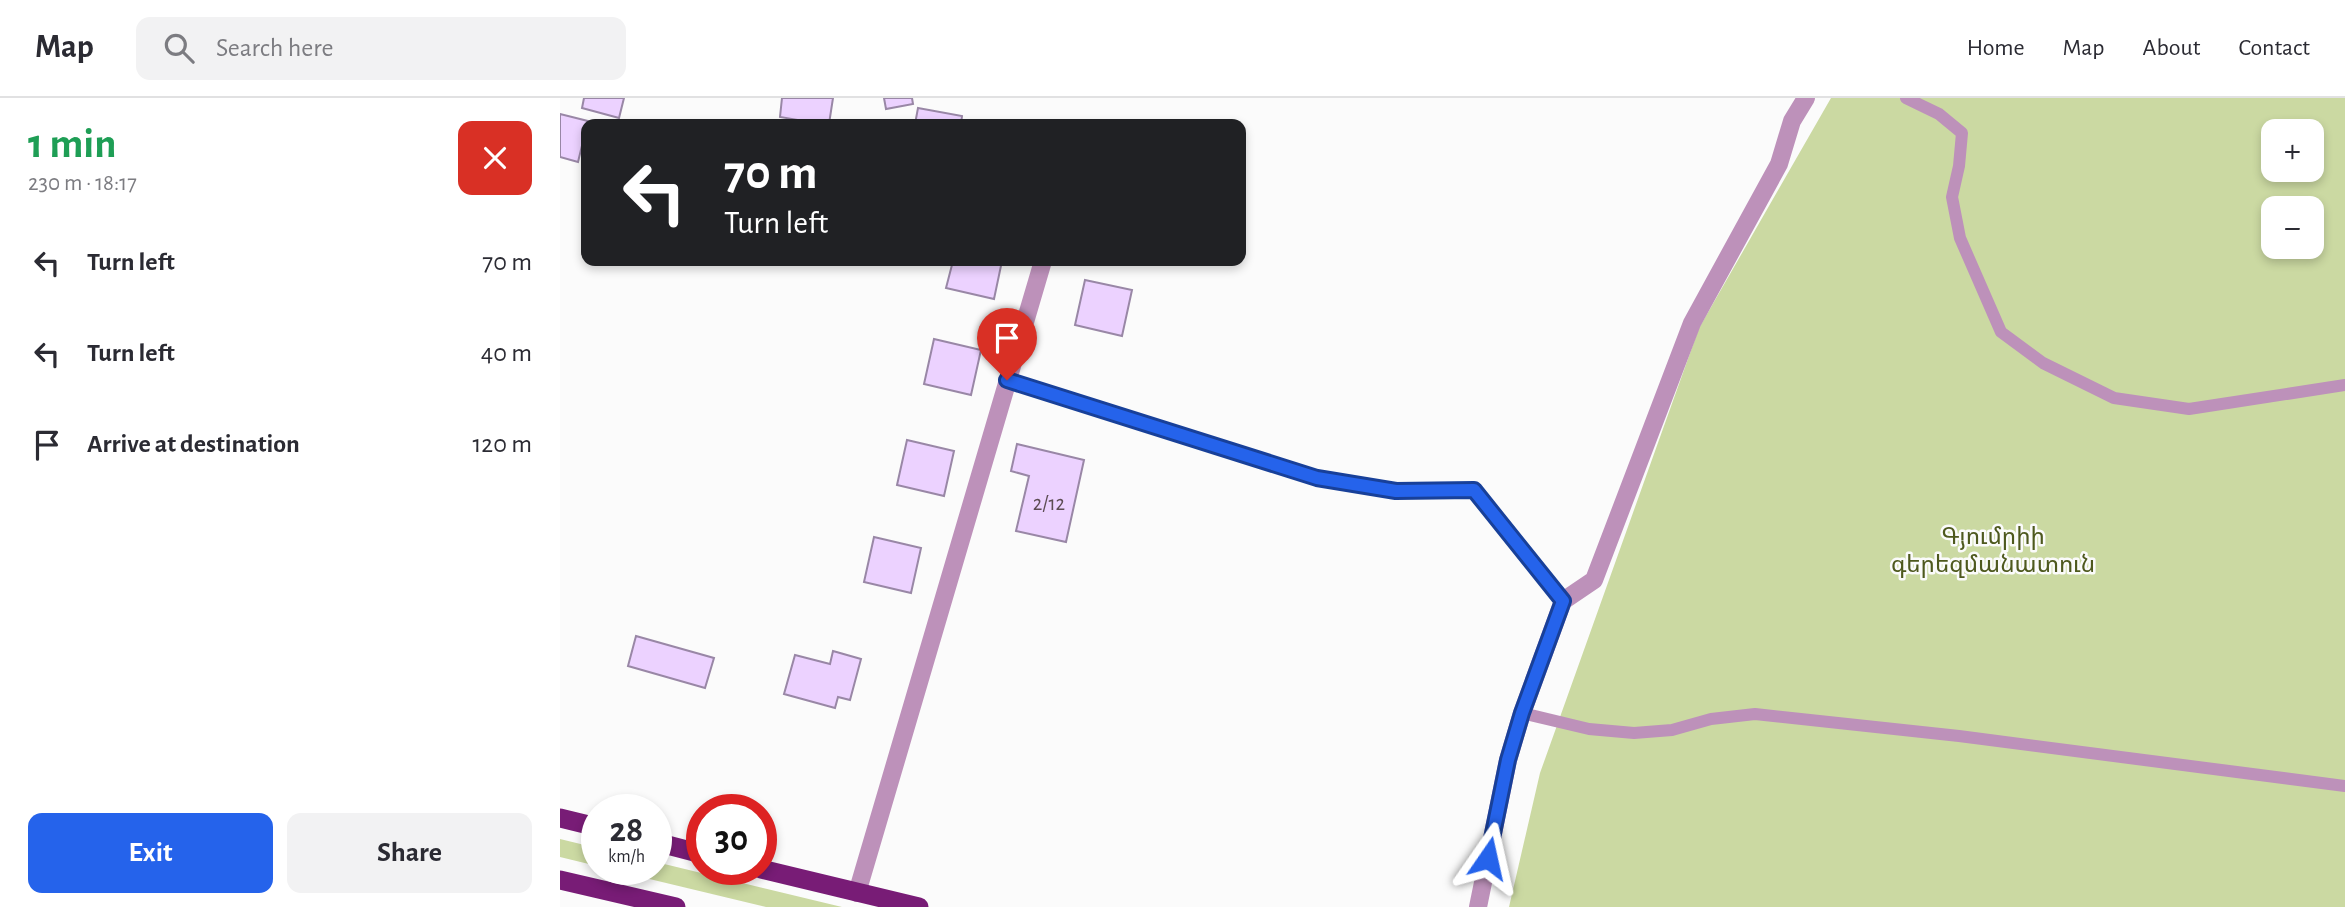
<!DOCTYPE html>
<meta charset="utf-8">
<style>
body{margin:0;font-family:"Alegreya Sans","Noto Sans Armenian",sans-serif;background:#f2f2f3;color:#2b2b33;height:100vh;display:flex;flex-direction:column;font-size:26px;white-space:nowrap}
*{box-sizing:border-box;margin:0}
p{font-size:23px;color:#7c7c81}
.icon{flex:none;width:38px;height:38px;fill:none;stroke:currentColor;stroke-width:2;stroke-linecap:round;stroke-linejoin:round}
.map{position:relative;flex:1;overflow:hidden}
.details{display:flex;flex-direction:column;background:#fff;width:560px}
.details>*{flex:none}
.guide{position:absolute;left:21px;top:21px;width:665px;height:147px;border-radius:14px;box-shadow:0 4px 10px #0003;background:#202124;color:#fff;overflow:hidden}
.fabs{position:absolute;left:1701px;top:21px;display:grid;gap:14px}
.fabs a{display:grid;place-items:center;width:63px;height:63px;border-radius:14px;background:#fff;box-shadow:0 4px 10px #0003;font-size:35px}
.speed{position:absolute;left:21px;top:696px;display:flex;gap:14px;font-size:35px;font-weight:700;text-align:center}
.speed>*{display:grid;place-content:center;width:91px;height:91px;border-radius:50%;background:#fff;box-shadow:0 4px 10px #0003;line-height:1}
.speed small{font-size:18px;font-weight:400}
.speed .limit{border:10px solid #d22;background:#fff;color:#111}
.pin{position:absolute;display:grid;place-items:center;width:60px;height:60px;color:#fff;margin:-72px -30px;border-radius:50% 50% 50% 0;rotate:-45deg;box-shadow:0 0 7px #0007}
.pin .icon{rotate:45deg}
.me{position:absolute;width:77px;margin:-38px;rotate:11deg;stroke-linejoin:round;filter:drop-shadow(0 0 5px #0008)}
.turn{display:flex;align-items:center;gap:24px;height:147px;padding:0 28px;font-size:32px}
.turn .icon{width:91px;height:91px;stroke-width:2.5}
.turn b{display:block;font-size:49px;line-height:60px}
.round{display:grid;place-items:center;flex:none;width:74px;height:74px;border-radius:14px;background:#f2f2f3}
.headline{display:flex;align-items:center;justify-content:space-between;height:119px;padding:0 28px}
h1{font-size:42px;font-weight:700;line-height:52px;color:#1e9e55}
.action{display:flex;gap:14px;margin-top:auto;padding:14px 28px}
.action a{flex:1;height:80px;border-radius:14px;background:#2563eb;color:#fff;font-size:28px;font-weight:700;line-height:80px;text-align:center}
.action a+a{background:#f2f2f3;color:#2b2b33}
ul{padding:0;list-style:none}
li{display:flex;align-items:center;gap:21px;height:91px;padding:0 28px}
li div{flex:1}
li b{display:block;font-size:26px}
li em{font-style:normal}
header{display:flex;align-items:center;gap:42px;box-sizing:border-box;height:98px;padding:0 35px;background:#fff;border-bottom:2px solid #e1e1e2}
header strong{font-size:33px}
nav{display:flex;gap:38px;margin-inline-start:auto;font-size:24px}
.search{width:490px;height:63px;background:#f2f2f3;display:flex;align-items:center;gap:18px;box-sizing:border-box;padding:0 24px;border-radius:14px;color:#7c7c81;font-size:26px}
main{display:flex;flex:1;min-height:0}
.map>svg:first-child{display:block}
</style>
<header>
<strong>Map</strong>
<div class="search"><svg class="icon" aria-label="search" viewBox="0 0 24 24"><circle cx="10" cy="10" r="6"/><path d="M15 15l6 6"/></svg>Search here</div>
<nav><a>Home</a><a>Map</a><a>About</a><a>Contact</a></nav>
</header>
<main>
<section class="details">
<div class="headline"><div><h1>1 min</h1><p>230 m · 18:17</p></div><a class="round" style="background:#d93025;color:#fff"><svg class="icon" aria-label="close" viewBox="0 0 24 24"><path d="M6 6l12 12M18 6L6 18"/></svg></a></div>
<ul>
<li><svg class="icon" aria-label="left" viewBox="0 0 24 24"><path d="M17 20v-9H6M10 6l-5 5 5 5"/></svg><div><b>Turn left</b></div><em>70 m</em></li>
<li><svg class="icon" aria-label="left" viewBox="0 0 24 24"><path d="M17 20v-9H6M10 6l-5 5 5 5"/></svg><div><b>Turn left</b></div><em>40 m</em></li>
<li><svg class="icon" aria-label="arrive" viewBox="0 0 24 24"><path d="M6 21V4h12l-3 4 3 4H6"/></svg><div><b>Arrive at destination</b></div><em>120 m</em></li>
</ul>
<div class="action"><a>Exit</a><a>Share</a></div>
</section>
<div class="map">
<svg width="1785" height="809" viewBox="0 0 1785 809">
<rect width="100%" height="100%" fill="#fbfbfb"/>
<path fill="#cbd9a2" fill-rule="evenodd" d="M1271,0H1785V809H949L980,675L1139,230ZM1713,33H1752V72H1713ZM1713,110H1752V149H1713Z
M0,741L37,750V768L0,759Z
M96,764L282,809H206L52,772H96Z"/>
<path fill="#ecd2ff" stroke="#9987a6" stroke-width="2" d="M24,0H64L59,20L22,10Z
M222,0H273L269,26H244V23L220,19Z
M324,0H352L353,6L326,11Z
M358,10L402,18L401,26H355Z
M0,16L28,23L18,64L0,59Z
M393,163H442L434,201L386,190Z
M525,182L572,192L562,238L515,227Z
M374,241L421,252L411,297L364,286Z
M347,342L394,353L384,398L337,387Z
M457,346L524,362L506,444L456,433L469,378L451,373Z
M314,439L361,450L351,495L304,484Z
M76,538L154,560L145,590L68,568Z
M273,553L301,561L290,602L278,599L275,610L224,596L235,557L270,566Z"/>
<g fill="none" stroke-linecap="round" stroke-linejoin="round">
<path stroke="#bd91ba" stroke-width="12" d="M1346,0L1379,16L1402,35L1399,68L1392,99L1400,140L1441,234L1483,265L1554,300L1629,311L1785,287
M447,282L757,380L836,393L914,392L1003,503
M962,615L1029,631L1074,635L1112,632L1151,621L1195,616L1399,638L1785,688"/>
<path stroke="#bd91ba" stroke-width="18" d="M297,795L483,163
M918,809L948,662L962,615L1003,503L1034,482L1132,225L1219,66L1232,23L1246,0"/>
<path stroke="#781c76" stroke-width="19" d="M0,720L37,729
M96,744L142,756
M201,771L359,809
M0,782L116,809"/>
</g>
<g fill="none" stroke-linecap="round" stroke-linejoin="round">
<defs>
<path id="route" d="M447,282L757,380L836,393L914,392L1003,503L962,615L948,662L928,760"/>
</defs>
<use href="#route" stroke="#184099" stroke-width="18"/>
<use href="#route" stroke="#2563eb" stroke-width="12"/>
</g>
<g text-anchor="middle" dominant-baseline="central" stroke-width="5" stroke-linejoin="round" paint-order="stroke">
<g font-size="21" fill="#5c4c52">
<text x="489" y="405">2/12</text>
</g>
<g font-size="24" fill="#4e591e" stroke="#fbfbfb">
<text x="1433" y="439">Գյումրիի<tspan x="1433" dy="28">գերեզմանատուն</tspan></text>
</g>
</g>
</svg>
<div class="fabs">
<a>+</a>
<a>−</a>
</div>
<div class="speed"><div>28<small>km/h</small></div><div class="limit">30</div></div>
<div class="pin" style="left:447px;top:282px;background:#d93025"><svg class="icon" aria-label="arrive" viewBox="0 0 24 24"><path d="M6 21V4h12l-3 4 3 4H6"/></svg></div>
<svg class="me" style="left:928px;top:760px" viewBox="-20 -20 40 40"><path d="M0-17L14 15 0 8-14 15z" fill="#2563eb" stroke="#fff" stroke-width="4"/></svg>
<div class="guide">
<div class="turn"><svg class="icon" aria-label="left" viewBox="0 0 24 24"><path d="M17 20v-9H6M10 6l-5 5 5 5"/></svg><div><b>70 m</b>Turn left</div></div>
</div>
</div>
</main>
